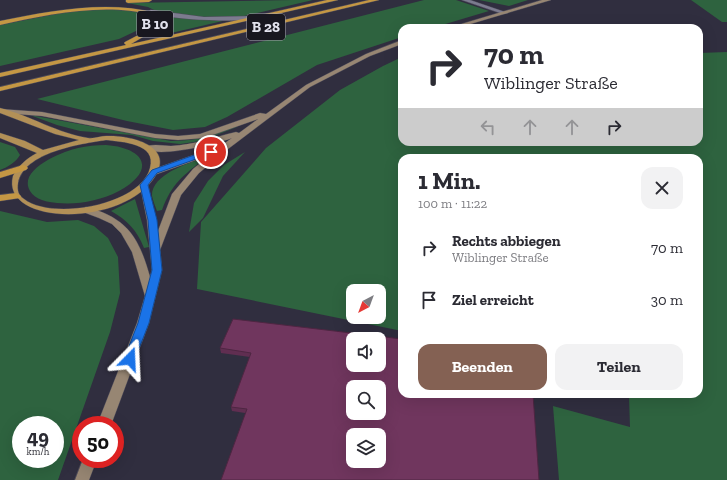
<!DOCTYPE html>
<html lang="de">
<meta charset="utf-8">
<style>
body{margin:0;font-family:"Zilla Slab",serif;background:#f2f2f3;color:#2b2b33;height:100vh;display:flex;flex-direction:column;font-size:15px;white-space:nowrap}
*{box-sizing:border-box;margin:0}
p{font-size:13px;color:#7c7c81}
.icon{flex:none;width:22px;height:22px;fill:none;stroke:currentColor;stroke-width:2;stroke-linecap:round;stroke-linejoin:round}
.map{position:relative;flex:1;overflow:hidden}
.side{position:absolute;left:398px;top:154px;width:305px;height:244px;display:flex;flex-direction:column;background:#fff;border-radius:12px;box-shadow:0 4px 16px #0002}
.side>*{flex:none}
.banner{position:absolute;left:398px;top:24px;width:305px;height:122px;border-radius:12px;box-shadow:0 4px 16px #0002;background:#fff;color:#2b2b33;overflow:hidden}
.needle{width:26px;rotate:221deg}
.fabs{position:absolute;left:346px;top:284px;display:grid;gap:8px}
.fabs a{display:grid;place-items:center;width:40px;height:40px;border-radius:8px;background:#fff;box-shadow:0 4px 16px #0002;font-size:20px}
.speed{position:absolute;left:12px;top:416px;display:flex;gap:8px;font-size:20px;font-weight:700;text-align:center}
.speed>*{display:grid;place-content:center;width:52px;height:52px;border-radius:50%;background:#fff;box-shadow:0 4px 16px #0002;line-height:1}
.speed small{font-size:10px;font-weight:400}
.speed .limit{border:6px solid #d22;background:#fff;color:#111}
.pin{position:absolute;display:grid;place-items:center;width:34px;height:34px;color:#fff;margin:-17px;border:2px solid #fff;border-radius:50%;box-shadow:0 1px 4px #0007}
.me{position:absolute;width:44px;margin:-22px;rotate:21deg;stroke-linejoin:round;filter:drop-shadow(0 0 3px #0008)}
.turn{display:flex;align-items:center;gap:14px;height:84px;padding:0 20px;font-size:18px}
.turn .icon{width:52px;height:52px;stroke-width:2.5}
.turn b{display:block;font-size:28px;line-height:34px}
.lanes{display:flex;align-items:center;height:38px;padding:0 20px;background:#0003;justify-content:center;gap:20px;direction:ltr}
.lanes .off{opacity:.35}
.round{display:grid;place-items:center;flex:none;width:42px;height:42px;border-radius:12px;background:#f2f2f3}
.head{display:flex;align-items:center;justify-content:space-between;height:68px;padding:0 20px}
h1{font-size:24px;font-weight:700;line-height:30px}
.primary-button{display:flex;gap:8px;margin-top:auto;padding:8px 20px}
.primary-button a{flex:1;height:46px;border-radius:12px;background:#846153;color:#fff;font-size:16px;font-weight:700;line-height:46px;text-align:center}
.primary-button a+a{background:#f2f2f3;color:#2b2b33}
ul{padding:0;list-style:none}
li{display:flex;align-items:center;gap:12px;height:52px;padding:0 20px}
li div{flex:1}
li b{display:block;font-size:15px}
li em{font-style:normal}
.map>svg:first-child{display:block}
</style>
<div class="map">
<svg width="727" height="480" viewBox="0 0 727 480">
<rect width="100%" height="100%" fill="#302e3f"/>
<path fill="#2e633f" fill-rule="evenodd" d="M293,0H313L154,37L148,36C156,30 165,25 162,14L148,7L127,3Z
M424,0H456L489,11L432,28H402V37L317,65L227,117L205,127L173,130L127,121L37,99Z
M479,0H528L509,6Z
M691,0H727V22H722Z
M121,8C130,10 144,10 148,20L136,31L119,39L0,66V25L66,12L89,9Z
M727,52V480H559L553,406L630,427L629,395L626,394H699V158H402V331L197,289L201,222L266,148L340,90L383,66L402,57V142H699V53ZM353,291H379V317H353Z
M30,115L171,141C196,141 212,136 235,126L237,127L201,141L180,144L153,141L132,135L80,131L57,125Z
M0,142L15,147L20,155C16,162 8,167 0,170Z
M106,145C145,148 157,170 119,191C100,201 77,205 57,203C48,202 35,200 30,191C17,169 64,151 78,148C87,146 96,145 106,145Z
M245,152L223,176L203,218L189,232L194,203L208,181L224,165Z
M202,158L204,159C183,176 172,183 162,210L157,211C155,206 153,200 152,196C151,175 187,164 202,158Z
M135,199L149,247L144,248C137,230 127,220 111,211Z
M0,211L47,222L78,220L94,226L108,238L118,257L120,293L110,332L58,480H0ZM21,425H55V459H21Z"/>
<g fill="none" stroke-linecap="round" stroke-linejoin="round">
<defs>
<path id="service" d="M151,10L204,17L258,16L261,18L258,20C221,21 185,21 149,13L148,12Z"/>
<path id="minor" d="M462,0H470L508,13L503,14Z"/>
<path id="secondary" d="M542,0H551L457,28H448Z
M402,40V44L370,56L310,87L228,149L224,150L223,153L199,173L181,195L160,250L162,270L149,323L111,425H97L137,323L145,296L132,252L121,233L112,224L99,218L83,212L81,210L86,207C128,218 139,238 150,277L152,270L147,220L140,185L144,182L148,185L158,231L172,194L193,169L210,155L157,174H151L150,172L151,170L222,145L232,138C216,144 156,159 144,148C150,143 164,146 171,146C194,145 214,137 236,132L239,133L258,119L204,138L178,140L155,138L42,116L3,113L0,112V109L42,112L155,134L178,136L200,134L260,113L266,114L306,85L366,54Z
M83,459H97L89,480H75Z"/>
<path id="primary" d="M0,108C29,115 59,134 88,138C94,139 101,136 106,136C127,135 174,144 156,175C125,228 0,226 13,176C19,165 26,159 37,153L0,138V133L25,141L43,150L79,140L55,134L0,113ZM106,140C122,142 157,143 150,168C141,205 52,221 24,199C18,195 17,190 18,183C24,152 80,144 106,140Z"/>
<path id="trunk" d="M126,0H152L149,2L128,3L126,2Z
M327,0H338L0,77V73L126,45L124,43L125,42L144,32L153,23L151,15C105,2 46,15 0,25V21C50,11 106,0 156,13L158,24L148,34L131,44Z
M369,0H379L0,91V87Z
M23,165L26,166L28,168L26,170L0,178V172Z
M16,193L21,196L20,198L0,201V195Z"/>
</defs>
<use href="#service" stroke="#4d4b5a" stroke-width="1"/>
<use href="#minor" stroke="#4d4b5a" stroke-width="1"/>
<use href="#secondary" stroke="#4d4b5a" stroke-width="1"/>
<use href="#primary" stroke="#4d4b5a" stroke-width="1"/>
<use href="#trunk" stroke="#4d4b5a" stroke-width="1"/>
<use href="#service" fill="#7c7b8f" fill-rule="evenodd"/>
<use href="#minor" fill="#7c7b8f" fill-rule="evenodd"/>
<use href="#secondary" fill="#978673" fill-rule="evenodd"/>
<use href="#primary" fill="#b29057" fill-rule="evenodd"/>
<use href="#trunk" fill="#c49744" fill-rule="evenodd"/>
</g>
<path fill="#602e51" d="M402,339L245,413L232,411L231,407L250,357L221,353L220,348Z"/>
<path fill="#70365e" stroke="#4e2642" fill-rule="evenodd" d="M233,319L402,339V394H533L539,480H221L247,409L231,407L251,353L220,348ZM353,339H379V365H353ZM353,387H379V413H353ZM353,435H379V461H353Z"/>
<path fill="#1a73e8" stroke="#114b97" d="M211,149L214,152L213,153L157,173L148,185L157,220L162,270L149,323L135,359L134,362L130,363L126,362L124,359L138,323L152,270L148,220L140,185L152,170Z"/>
<g text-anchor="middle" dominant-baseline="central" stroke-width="3" stroke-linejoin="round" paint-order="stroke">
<g fill="#18171f" stroke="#a5a5af" stroke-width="1">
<rect x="137" y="11" width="36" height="26" rx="3"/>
<rect x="247" y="14" width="38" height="26" rx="3"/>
</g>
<g font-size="15" font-weight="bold" fill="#e2e2ed">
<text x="155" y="24">B 10</text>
<text x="266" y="27">B 28</text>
</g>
</g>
</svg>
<div class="fabs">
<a><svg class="needle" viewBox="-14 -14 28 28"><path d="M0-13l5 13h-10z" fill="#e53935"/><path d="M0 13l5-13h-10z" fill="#7c7c81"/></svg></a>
<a><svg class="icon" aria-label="sound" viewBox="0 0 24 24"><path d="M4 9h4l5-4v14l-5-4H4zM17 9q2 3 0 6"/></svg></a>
<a><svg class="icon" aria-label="search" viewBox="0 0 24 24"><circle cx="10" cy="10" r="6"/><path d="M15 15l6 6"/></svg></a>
<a><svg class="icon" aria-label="layers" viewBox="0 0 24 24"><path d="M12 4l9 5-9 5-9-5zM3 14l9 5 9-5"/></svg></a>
</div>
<div class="speed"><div>49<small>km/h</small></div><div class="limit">50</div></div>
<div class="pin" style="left:211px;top:152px;background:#d93025"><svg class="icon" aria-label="arrive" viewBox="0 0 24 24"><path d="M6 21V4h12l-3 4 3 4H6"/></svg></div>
<svg class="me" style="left:130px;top:359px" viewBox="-20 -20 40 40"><path d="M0-17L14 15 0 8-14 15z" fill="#1a73e8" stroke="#fff" stroke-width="4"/></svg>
<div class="banner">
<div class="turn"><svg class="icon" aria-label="right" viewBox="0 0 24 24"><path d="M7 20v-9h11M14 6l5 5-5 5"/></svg><div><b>70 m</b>Wiblinger Straße</div></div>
<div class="lanes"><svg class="icon off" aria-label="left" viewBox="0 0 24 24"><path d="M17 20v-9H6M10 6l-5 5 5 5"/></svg><svg class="icon off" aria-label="ahead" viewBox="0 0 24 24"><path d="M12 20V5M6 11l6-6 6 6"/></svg><svg class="icon off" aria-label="ahead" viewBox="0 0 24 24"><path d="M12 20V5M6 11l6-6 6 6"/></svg><svg class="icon" aria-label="right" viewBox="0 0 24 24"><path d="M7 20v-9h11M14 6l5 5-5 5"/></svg></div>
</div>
<section class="side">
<div class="head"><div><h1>1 Min.</h1><p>100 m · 11:22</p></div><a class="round"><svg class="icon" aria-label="close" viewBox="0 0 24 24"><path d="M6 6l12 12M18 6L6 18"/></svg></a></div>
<ul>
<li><svg class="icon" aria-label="right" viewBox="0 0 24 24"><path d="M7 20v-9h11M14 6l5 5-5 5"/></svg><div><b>Rechts abbiegen</b><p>Wiblinger Straße</p></div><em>70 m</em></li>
<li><svg class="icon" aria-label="arrive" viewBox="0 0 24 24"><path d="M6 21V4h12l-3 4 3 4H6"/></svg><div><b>Ziel erreicht</b></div><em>30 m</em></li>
</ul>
<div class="primary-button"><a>Beenden</a><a>Teilen</a></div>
</section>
</div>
